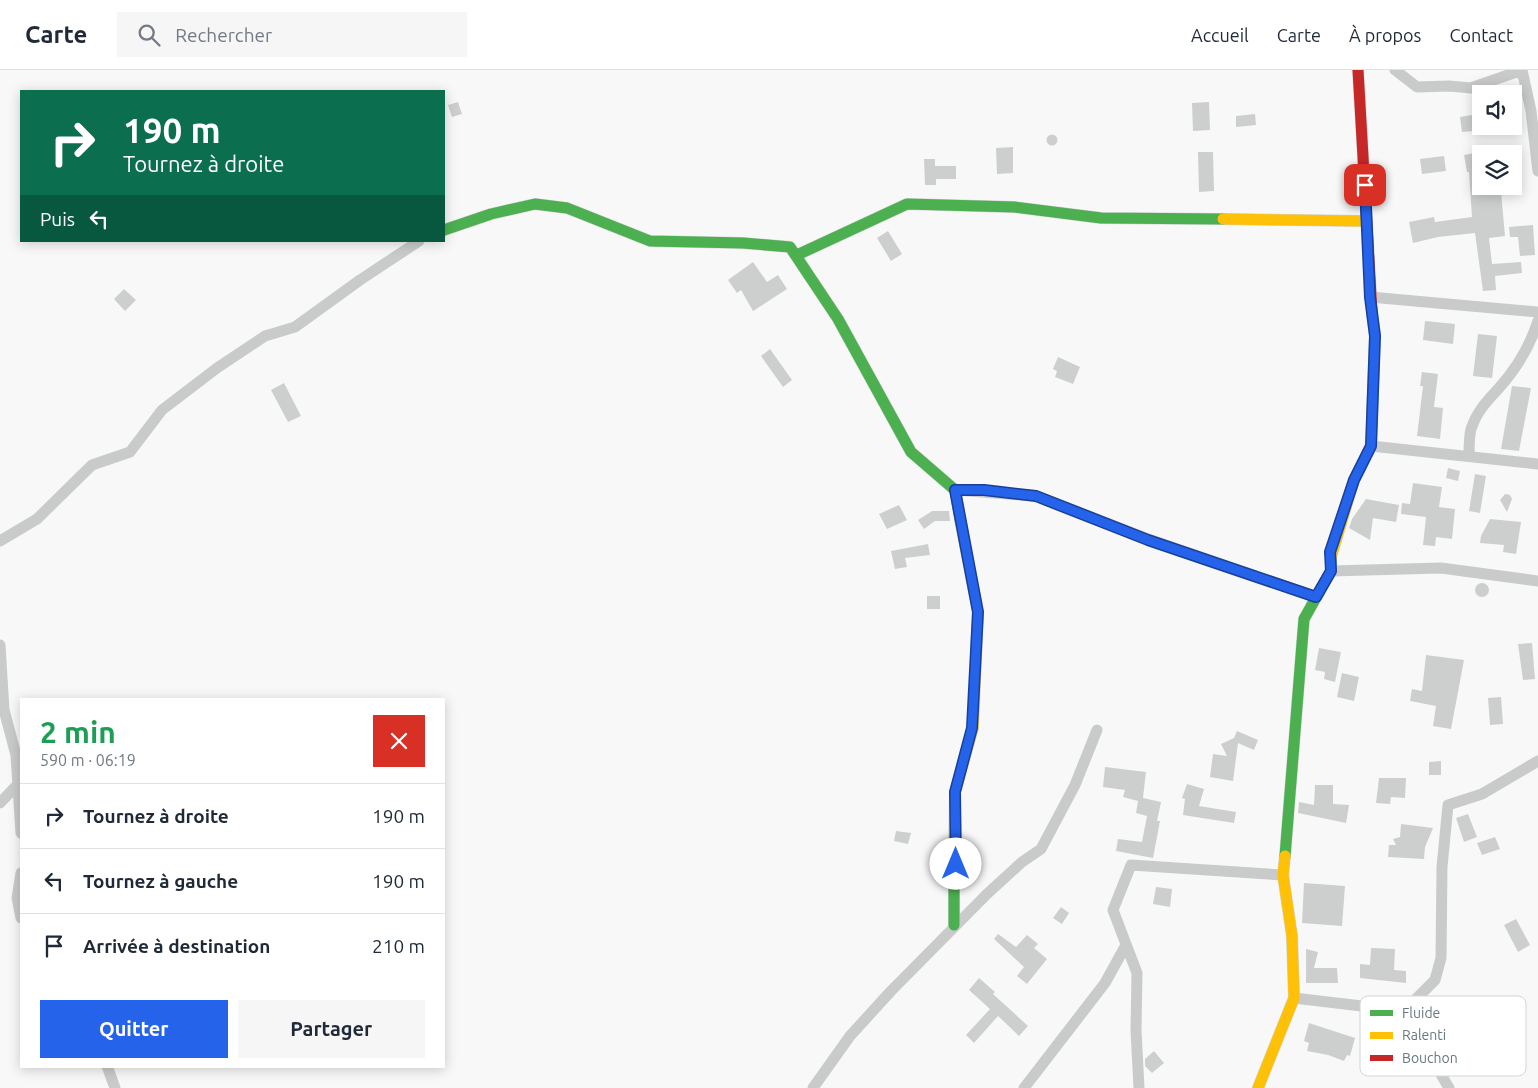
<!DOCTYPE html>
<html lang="fr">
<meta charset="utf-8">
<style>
body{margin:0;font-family:Ubuntu,sans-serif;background:#f6f6f7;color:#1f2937;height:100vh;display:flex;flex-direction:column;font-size:19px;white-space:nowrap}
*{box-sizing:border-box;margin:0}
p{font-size:16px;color:#747a83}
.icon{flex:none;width:28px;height:28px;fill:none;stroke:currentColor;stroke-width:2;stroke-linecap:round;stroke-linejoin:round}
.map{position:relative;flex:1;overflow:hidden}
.sheet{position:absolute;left:20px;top:628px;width:425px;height:370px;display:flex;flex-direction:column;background:#fff;border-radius:0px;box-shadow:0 2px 12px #0003}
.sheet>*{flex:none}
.guide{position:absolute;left:20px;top:20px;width:425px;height:152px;border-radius:0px;box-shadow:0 2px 12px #0003;background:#0b6e4f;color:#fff;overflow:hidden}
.tools{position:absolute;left:1472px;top:15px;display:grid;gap:10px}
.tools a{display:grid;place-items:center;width:50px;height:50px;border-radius:0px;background:#fff;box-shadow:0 2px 12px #0003;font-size:25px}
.pin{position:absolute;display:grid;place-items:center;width:42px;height:42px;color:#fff;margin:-21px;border-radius:10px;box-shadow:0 2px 8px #0006}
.me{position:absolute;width:55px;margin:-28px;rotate:0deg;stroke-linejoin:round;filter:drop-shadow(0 0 4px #0008)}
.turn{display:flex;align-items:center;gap:18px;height:105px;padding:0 20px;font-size:22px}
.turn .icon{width:65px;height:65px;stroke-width:2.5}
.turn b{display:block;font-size:35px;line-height:42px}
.then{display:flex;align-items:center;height:48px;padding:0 20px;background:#0003;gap:10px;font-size:19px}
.round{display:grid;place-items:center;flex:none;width:52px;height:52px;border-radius:0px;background:#f6f6f7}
.summary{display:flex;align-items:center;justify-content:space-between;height:85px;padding:0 20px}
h1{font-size:30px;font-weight:700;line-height:38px;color:#1e9e55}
.primary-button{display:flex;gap:10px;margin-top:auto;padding:10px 20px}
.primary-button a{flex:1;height:58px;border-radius:0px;background:#2563eb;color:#fff;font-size:20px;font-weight:700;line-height:58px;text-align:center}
.primary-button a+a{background:#f6f6f7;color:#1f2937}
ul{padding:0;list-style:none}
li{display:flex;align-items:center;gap:15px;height:65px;padding:0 20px;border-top:1px solid #e0e1e3}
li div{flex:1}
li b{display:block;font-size:19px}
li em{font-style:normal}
header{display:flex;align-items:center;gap:30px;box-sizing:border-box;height:70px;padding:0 25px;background:#fff;border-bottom:1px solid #e0e1e3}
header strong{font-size:24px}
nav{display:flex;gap:28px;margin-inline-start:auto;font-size:18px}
.search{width:350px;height:45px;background:#f6f6f7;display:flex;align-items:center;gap:12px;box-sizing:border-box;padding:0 18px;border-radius:0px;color:#747a83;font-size:19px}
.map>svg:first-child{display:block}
</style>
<header>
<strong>Carte</strong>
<div class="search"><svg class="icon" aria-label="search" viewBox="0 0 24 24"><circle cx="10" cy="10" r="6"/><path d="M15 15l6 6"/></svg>Rechercher</div>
<nav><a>Accueil</a><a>Carte</a><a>À propos</a><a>Contact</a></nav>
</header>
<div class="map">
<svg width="1538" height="1018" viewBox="0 0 1538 1018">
<rect width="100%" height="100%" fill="#f8f8f8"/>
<path fill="#cdcfcf" d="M458,32L462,44L452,47L448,35Z
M1209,32L1210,60L1193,61L1192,33Z
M1255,44L1256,55L1236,57V46Z
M1472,45L1474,61L1462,62L1460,47Z
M1046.5 70a5.5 5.5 0 1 1 11 0a5.5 5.5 0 1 1-11 0Z
M1013,77V103L997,104L996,78Z
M1198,82H1213L1214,121L1199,122Z
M1481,82L1483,122L1501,121L1505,166L1489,168L1492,194L1521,192L1522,203L1495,206L1496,220L1483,221L1475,163L1438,167L1413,173L1409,152L1434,147L1435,152L1472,147L1469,102H1467L1464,85Z
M1444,86L1446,101L1422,104L1420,89Z
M924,89H935V96H956V109H936V115H925Z
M1533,155L1535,185L1520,186L1518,167H1510L1509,157Z
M888,161L902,184L891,191L877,168Z
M753,192L767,212L778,205L787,219L753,241L741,220L737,223L728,210Z
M124,219L136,230L125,241L114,229Z
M1425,251L1455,254L1453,274L1423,270Z
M1478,264L1497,266L1492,308L1473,306Z
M770,279L792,310L783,317L761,286Z
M1058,287L1080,297L1073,314L1055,307L1057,301L1053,299Z
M1422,302L1438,304L1434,337L1443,338L1440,369L1417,366L1423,316H1420Z
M284,313L301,346L288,352L271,320Z
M1512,316L1531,318L1519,381L1501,379Z
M1448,398L1460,401L1458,411L1446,408Z
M1475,404L1486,406L1480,443L1469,441Z
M1413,413L1442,417L1439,437L1455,439L1452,469L1436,467L1435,476L1423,475L1426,447L1401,444L1402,433L1410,434Z
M1505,424L1510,425L1512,429L1507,442L1500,430Z
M1366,429L1399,435L1396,452L1373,448L1370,470L1349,458L1352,449Z
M899,435L907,450L887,459L879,444Z
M932,441H949L950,451H935L924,459L918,450Z
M1490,449L1521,452L1516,484L1503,482L1504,475L1480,473L1481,466Z
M928,474L930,485L905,488L907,497L895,499L891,481Z
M1475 520a7 7 0 1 1 14 0a7 7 0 1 1-14 0Z
M927,526H940V539H927Z
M1532,573L1535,609L1523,610L1518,574Z
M1319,578L1341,582L1335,612L1324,609L1325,602L1315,600Z
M1426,585L1464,590L1451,659L1433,656L1436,636L1410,631L1412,619L1422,621Z
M1342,603L1359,607L1354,631L1337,627Z
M1501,627L1503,654L1490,655L1488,628Z
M1237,661L1258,670L1254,680L1238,673L1233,711L1210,707L1213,684L1227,686L1221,674L1234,668Z
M1441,691V705H1429V692Z
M1105,697L1146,702L1143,728L1161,732L1157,751H1160L1153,788L1116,781L1118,769L1142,772L1147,746L1136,743L1138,731L1123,727L1125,720L1103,717Z
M1379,708H1406L1405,728L1391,727L1390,734L1376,733Z
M1187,714L1204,719L1199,736L1236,742L1234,753L1183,745L1185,729L1182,728Z
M1315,715H1333V734L1349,735L1346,753L1298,743L1299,732L1314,735Z
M1468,744L1477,767L1464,772L1456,748Z
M1401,754L1433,758L1425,777L1424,789L1388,787L1389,775H1396L1393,769L1400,767Z
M896,761L911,763L908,774L894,771Z
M1495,767L1500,779L1482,785L1477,773Z
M1304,813L1345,816L1342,856L1302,853Z
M1156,817L1172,819L1170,837L1153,834Z
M1061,837L1069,843L1062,854L1053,848Z
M1516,849L1530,875L1518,882L1504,855Z
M998,864L1016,877L1027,865L1038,874L1034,878L1047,889L1027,914L1017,906L1024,897L994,869Z
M1371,878L1395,879L1394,900L1406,901V913L1360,908V894L1370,895Z
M1306,879L1318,882L1314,898H1337L1338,913H1306Z
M979,908L995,922L993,924L1028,956L1019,966L998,946L974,973L966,965L990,939L969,920Z
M1309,953L1355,968L1350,986L1347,985L1344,991L1328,985L1307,981L1309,973L1304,971Z
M1154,981L1164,993L1152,1003L1145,996V989Z"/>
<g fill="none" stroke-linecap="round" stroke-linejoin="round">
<defs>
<path id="fast" d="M444,160L491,144L535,134L567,138L650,171L743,173L790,177L838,249L911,382L955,420L960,449
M797,185L907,134L1014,137L1101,148L1223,149
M1285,786L1304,549L1331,501V487
M954,855V790"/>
<path id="slow" d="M1223,149L1366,151
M1331,487L1354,410L1371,376L1375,266L1372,243
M954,790L955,722L973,658L978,542L960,449
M1258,1018L1294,928L1292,866L1283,805L1285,786"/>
<path id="jam" d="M1358,0L1372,243"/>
</defs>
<use href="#fast" stroke="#d3d4d5" stroke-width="12"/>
<use href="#slow" stroke="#d3d4d5" stroke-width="12"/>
<use href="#jam" stroke="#d3d4d5" stroke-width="12"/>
<path stroke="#c9cbcb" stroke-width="11" d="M1395,0L1417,17L1449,16L1471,18L1522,0
M1522,0L1531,41L1538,101
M1370,227L1538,242
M1371,376L1538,394
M1469,386C1469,377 1469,367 1471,359C1477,341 1487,331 1499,318C1516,299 1530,276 1538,251
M955,420L1036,426L1148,469L1317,527
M0,471L37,449L92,395L130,382L162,340L217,298L265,266L295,257L360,210L419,171
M1331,501L1441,498L1538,511
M0,575L4,640L16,685L21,763
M0,733L19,713
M21,803L17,828L21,848
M1294,928L1404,941
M1404,941L1435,910L1441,888L1442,797L1448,735L1482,724L1538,691
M1404,941L1449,1018
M107,996L115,1018
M813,1018L850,966L891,921L987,824L1022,792L1041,779L1075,715L1097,660
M1024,1018L1105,913L1126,875
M1139,1018L1136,960L1137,903L1113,840L1131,795L1283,805"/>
<use href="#fast" stroke="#4caf50" stroke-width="11"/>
<use href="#slow" stroke="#ffc107" stroke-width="11"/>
<use href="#jam" stroke="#c62828" stroke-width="11"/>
</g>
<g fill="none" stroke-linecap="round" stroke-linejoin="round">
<defs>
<path id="route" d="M956,794L955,722L972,658L978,542L955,420H984L1036,426L1148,470L1316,527L1331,501L1330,482L1354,410L1371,376L1375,266L1370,227L1365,115"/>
</defs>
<use href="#route" stroke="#184099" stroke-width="12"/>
<use href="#route" stroke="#2563eb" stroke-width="9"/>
</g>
<rect x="1360" y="926" width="166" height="80" rx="8" fill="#fff" stroke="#d1d6d9" stroke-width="1"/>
<rect x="1370" y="940" width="23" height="6" fill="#4caf50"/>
<rect x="1370" y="962" width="23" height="7" fill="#ffc107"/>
<rect x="1370" y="985" width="23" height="6" fill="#c62828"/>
<g font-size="14" fill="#66787f">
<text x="1402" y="948">Fluide</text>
<text x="1402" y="970">Ralenti</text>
<text x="1402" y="993">Bouchon</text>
</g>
</svg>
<div class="tools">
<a><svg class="icon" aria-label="sound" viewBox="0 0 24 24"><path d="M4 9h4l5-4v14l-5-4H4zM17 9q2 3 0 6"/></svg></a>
<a><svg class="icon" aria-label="layers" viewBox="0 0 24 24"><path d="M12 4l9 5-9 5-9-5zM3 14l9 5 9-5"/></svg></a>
</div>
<div class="pin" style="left:1365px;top:115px;background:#d93025"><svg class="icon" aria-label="arrive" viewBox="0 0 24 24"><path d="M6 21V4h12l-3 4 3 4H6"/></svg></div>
<svg class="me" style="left:956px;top:794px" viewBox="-20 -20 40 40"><circle r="19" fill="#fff"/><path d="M0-13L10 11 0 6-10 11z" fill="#2563eb"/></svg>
<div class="guide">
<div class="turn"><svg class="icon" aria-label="right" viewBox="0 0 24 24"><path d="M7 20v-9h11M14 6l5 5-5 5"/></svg><div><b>190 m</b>Tournez à droite</div></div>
<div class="then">Puis<svg class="icon" aria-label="left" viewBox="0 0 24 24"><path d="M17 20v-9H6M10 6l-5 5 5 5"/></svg></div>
</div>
<section class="sheet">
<div class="summary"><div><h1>2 min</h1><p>590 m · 06:19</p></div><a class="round" style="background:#d93025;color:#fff"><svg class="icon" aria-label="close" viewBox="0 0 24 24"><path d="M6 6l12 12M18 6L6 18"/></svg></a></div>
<ul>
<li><svg class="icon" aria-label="right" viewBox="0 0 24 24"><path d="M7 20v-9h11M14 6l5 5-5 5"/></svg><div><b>Tournez à droite</b></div><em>190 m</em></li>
<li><svg class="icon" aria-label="left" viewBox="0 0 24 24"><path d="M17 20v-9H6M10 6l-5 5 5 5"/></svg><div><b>Tournez à gauche</b></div><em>190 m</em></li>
<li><svg class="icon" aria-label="arrive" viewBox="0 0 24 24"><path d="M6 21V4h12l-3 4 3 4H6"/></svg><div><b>Arrivée à destination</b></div><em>210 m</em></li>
</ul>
<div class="primary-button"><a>Quitter</a><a>Partager</a></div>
</section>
</div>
